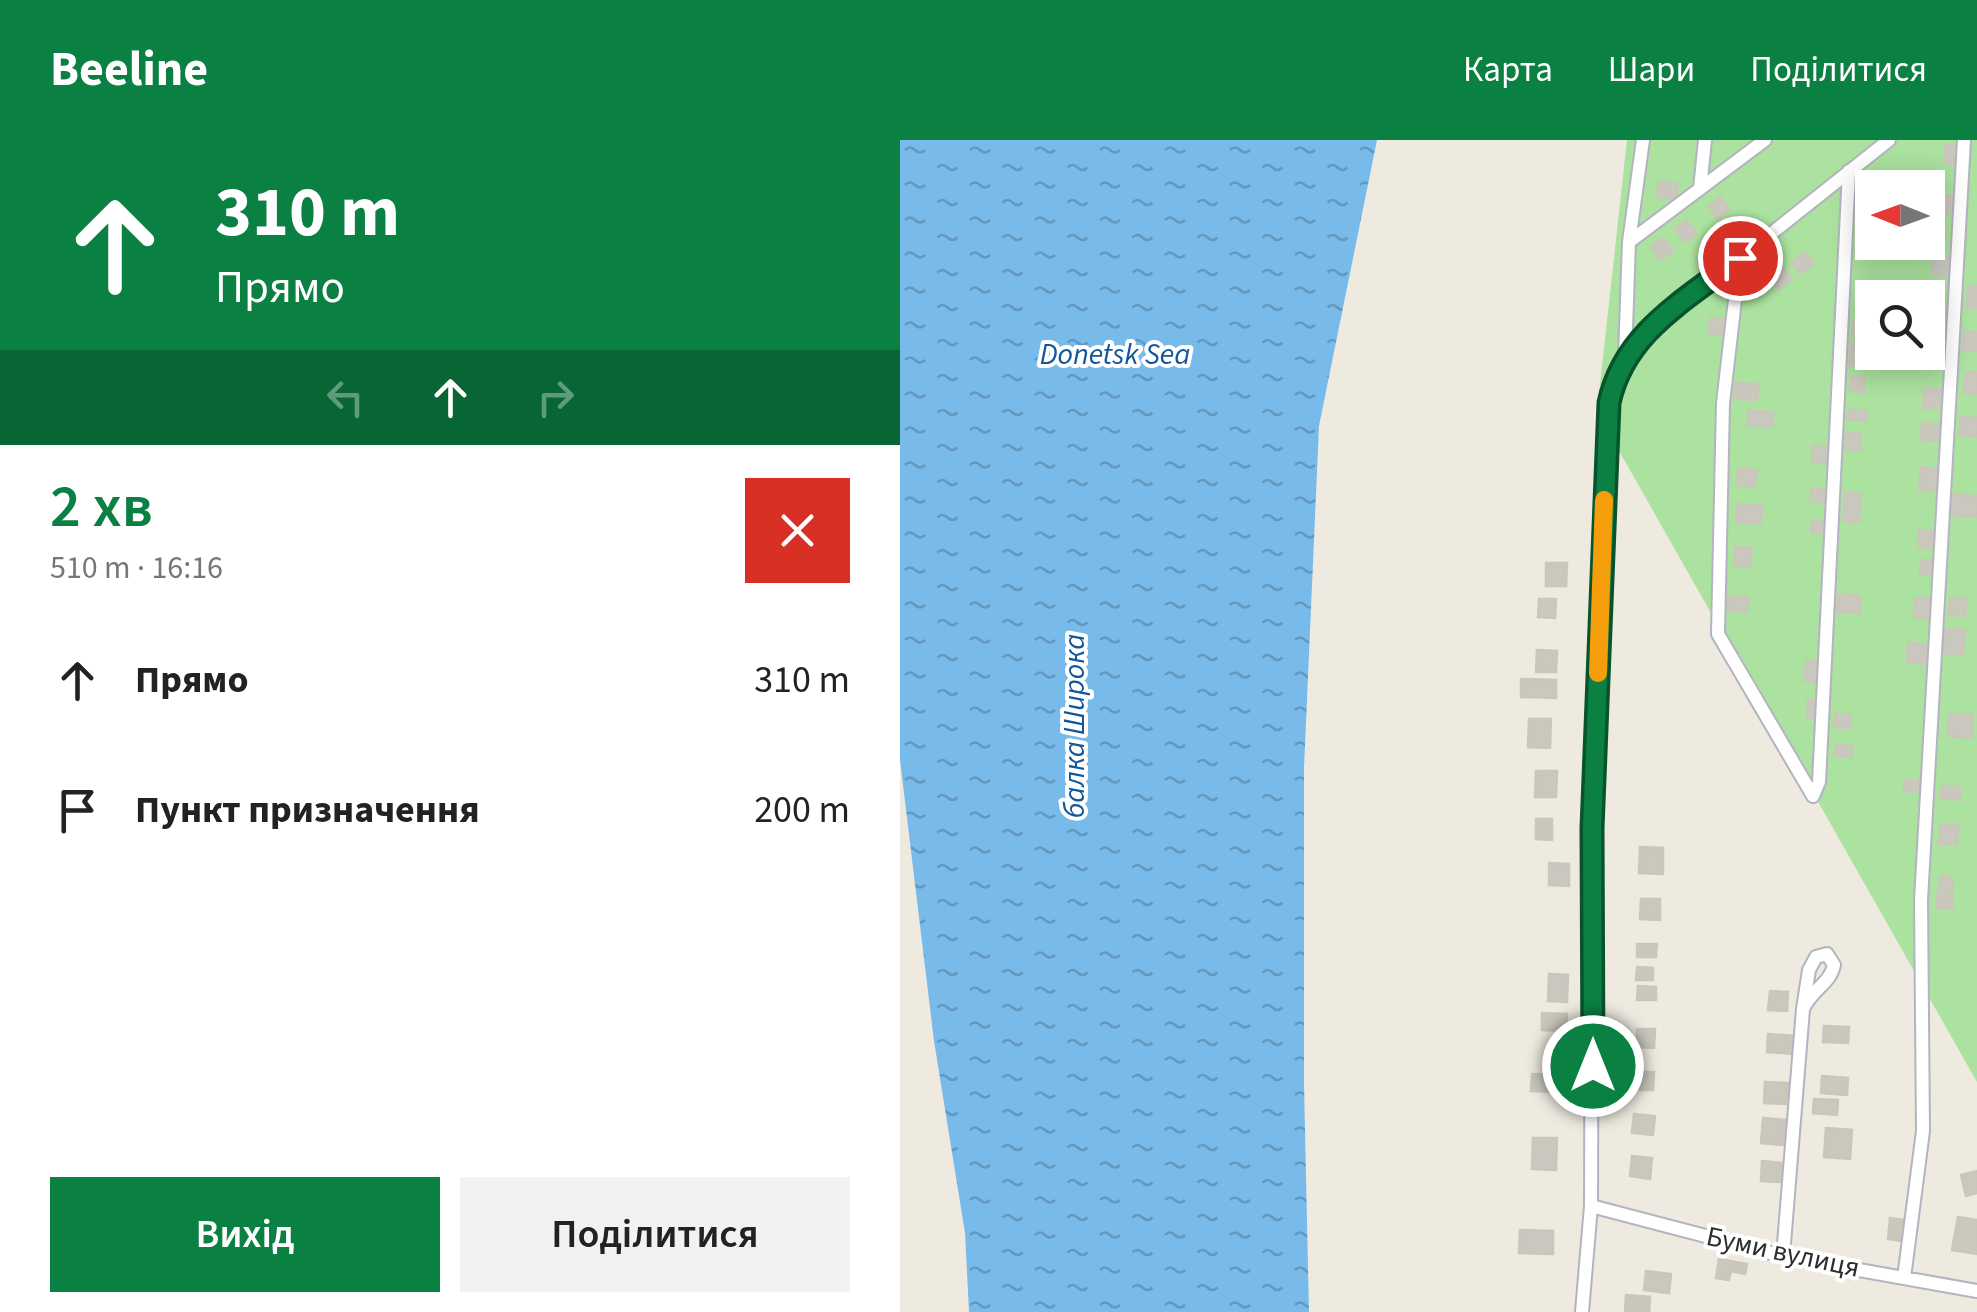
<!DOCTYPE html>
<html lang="uk">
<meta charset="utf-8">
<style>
body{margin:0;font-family:"Source Sans 3",sans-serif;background:#f2f2f2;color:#222;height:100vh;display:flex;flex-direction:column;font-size:38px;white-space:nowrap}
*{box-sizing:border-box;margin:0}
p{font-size:32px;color:#767676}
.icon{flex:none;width:55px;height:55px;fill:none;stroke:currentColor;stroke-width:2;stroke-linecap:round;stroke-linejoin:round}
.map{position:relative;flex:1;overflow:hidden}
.side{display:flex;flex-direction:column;background:#fff;width:900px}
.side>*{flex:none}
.top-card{background:#0b8043;color:#fff;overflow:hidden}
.needle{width:65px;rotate:271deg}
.buttons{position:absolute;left:955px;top:30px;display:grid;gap:20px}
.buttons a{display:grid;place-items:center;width:90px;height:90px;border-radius:0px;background:#fff;box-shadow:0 5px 25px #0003;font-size:50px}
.pin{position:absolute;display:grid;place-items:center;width:85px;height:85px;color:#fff;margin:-42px;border:5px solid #fff;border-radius:50%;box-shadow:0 2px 10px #0007}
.me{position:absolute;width:110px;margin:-55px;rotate:0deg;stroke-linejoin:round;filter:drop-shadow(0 0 8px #0008)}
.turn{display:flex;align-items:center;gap:35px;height:210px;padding:0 50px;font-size:45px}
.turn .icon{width:130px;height:130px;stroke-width:2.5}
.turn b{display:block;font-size:70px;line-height:85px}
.lanes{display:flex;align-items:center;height:95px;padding:0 50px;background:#0003;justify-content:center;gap:50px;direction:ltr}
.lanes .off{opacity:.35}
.round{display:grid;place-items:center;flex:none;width:105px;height:105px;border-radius:0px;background:#f2f2f2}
.headline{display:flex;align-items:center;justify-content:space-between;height:170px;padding:0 50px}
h1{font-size:60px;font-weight:600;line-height:75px;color:#0b8043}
.action{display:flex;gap:20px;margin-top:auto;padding:20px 50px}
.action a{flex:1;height:115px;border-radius:0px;background:#0b8043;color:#fff;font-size:40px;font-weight:600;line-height:115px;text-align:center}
.action a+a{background:#f2f2f2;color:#222}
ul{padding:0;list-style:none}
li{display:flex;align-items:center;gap:30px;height:130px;padding:0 50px}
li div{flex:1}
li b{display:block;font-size:38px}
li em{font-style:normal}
header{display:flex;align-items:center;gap:60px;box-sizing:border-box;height:140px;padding:0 50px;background:#0b8043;color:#fff}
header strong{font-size:48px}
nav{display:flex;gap:55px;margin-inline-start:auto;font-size:35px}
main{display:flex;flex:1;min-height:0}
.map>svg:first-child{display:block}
</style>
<header>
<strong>Beeline</strong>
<nav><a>Карта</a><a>Шари</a><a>Поділитися</a></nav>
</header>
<main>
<section class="side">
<div class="top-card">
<div class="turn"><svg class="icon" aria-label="ahead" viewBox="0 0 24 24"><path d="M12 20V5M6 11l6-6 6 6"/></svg><div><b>310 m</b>Прямо</div></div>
<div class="lanes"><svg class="icon off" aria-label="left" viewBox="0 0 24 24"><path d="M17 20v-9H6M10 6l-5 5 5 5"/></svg><svg class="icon" aria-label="ahead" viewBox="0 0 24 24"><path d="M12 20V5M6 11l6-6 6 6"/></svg><svg class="icon off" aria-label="right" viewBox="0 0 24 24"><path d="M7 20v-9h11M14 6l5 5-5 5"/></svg></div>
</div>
<div class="headline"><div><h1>2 хв</h1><p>510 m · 16:16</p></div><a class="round" style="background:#d93025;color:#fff"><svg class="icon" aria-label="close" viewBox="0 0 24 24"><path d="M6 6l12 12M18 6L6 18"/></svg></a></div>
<ul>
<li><svg class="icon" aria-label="ahead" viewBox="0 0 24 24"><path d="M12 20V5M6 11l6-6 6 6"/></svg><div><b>Прямо</b></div><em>310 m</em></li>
<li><svg class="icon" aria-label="arrive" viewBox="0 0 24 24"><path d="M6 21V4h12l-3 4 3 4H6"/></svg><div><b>Пункт призначення</b></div><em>200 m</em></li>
</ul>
<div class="action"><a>Вихід</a><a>Поділитися</a></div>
</section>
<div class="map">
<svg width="1077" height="1172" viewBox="0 0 1077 1172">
<defs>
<pattern id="water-ripples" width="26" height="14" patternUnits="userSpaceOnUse" patternTransform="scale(2.5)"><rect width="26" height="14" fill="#78bbeb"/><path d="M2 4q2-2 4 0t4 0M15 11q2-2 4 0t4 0" fill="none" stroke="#6398bf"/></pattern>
</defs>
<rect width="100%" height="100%" fill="#eeeae0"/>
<path fill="#abe29f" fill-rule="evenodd" d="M727,0H1077V942L697,272ZM972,48H1028V102H972ZM972,158H1028V212H972Z"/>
<path fill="url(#water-ripples)" d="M0,0H477L419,286L404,628V945L409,1172H69L65,1093L34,901L0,620Z"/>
<path fill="#cac8be" stroke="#cac6ba" stroke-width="2.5" d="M1046,5L1058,6L1057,24L1044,23Z
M759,42L778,44L776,59L757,57Z
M1038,55L1055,56L1054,72L1037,71Z
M820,57L829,70L818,79L808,66Z
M964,69L972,70V90L963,89Z
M787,80L797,94L785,102L775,89Z
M763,98L773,111L761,120L751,107Z
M906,112L914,124L900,134L892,122Z
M1033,117L1052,118L1051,136L1032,135Z
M884,129L892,140L878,149L871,139Z
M1068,146H1077V168L1067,167Z
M810,178L830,180L829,196L809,194Z
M953,182L972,183V198L952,196Z
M1064,191L1077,192V211L1062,210Z
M951,203L963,204L962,226L949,225Z
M1066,232H1077V254L1064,253Z
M951,236L965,237L964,252L950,251Z
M835,243L858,244L857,260L834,259Z
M1024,248L1045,249L1044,269L1023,268Z
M949,270L967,271L966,281L948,280Z
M848,271L873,272V287L848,286Z
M1061,277L1077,278V297L1059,295Z
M1022,283L1042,285L1041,301L1021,300Z
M946,293L961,294L960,310L945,309Z
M913,306L930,307L929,323L912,322Z
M1021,327L1040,329L1039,351L1019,350Z
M838,329L856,330L855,347L837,345Z
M911,349L928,350V362L910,361Z
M945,353L960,354L959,382L943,381Z
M1050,354L1077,356V377L1049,375Z
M837,364L862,366L861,384L836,382Z
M912,380L927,381L926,394L911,392Z
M1019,390L1036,391L1035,408L1018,407Z
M835,407L852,408L850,427L834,426Z
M1021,420L1036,421L1035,435L1020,434Z
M646,423H667L666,446H646Z
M938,454L961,456L960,473L937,472Z
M828,456L848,457L847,472L826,470Z
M1015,458L1034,459L1033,478L1014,477Z
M1050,458L1066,459L1065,476L1049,475Z
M639,459H656L655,478L638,477Z
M1045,489L1065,490L1063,514L1044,513Z
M1008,503L1028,505L1027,524L1007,522Z
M637,510L657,511L656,532H636Z
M906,520L922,521L921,542L905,541Z
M621,539L656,540V558L621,557Z
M908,559H920L918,578L907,577Z
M935,574L951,575L950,588L934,587Z
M1049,574L1073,575L1071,598L1048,596Z
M629,579H651L650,608L628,607Z
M936,605L953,606L952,617L935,616Z
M636,631H657L656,657H635Z
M1005,640L1021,641L1020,652L1004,651Z
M1042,646L1060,647V660L1041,658Z
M636,679H652V700L636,699Z
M1041,684L1058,685L1057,705L1039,704Z
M740,707L763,708V734L739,733Z
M649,723L669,724V746L649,745Z
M1040,737L1053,738V752L1039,751Z
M1037,755L1053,756L1052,769L1037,768Z
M741,759H760V780L740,779Z
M737,804H757L756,817H737Z
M737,827L753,828V840H736Z
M649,834L668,835L667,862L648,861Z
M738,846L756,847V860H737Z
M870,851L888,852L887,871L868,870Z
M642,873L667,874L666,891L642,890Z
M924,886L949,887L948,903L923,902Z
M737,889H755L754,908L737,907Z
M868,894L894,896L893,914L867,912Z
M736,932H754L753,950H736Z
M632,934L657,935V952L631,951Z
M922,936L948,938L947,955L921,953Z
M865,942L888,943L886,964L864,963Z
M914,959L938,960L937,975L913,973Z
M734,974L755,976L753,995L732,993Z
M863,978L885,980L883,1005L861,1003Z
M926,988L952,990L950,1019L924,1017Z
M633,998H657L656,1030L632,1029Z
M732,1016L752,1018L750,1039L730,1036Z
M862,1021L883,1023L882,1042L861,1041Z
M1077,1031V1053L1066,1056L1061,1035Z
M1058,1077L1077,1080V1114L1052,1110Z
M990,1078L1004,1080L1002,1101L988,1099Z
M620,1090L653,1091V1114L619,1113Z
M819,1119L847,1124L845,1134L831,1131L829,1140L816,1138Z
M746,1131L771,1134L769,1153L744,1150Z
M726,1155L750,1157L749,1172H725Z"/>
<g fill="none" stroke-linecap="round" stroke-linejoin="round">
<defs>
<path id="minor" d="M800,49L805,0
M729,102L865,0
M840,117L823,263L818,494L913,656
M725,217L729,102L743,0
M913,656L919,642L949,31
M691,1066L886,1117L1077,1151
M883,1116L903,869L909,830L916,817L927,814L934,825C930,844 912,849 903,869
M1004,1138L1023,991L1021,760L1064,0
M682,1172L691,1066L692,688L709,263L714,240L725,217L741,197L989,0"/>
</defs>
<use href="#minor" stroke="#b3b4c0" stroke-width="16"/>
<use href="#minor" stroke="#fff" stroke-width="12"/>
</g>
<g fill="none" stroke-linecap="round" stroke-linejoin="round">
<defs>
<path id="route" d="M693,926L692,688L709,263C724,192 786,160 840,118"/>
</defs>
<use href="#route" stroke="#07532c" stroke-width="25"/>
<use href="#route" stroke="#0b8043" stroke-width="18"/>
<path stroke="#f59e0b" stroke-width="18" d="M698,533L704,360"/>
</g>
<g text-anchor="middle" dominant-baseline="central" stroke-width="8" stroke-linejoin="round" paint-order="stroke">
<g font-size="28" fill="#2d2d2d" stroke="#fff">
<text transform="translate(883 1112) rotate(12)">Буми вулиця</text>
</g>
<g font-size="30" font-style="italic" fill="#12579c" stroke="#fff">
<text x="215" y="214">Donetsk Sea</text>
<text transform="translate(174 586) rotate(-90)">балка Широка</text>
</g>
</g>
</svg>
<div class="buttons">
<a><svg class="needle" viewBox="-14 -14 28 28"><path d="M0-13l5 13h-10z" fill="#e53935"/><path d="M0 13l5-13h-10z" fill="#767676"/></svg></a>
<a><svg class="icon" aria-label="search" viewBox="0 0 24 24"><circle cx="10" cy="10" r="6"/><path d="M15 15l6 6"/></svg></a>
</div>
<div class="pin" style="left:840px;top:118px;background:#d93025"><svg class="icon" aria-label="arrive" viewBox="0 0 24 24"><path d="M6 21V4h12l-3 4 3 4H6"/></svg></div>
<svg class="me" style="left:693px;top:926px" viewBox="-20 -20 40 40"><circle r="17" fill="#0b8043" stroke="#fff" stroke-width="3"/><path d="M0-11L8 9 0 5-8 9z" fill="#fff"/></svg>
</div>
</main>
